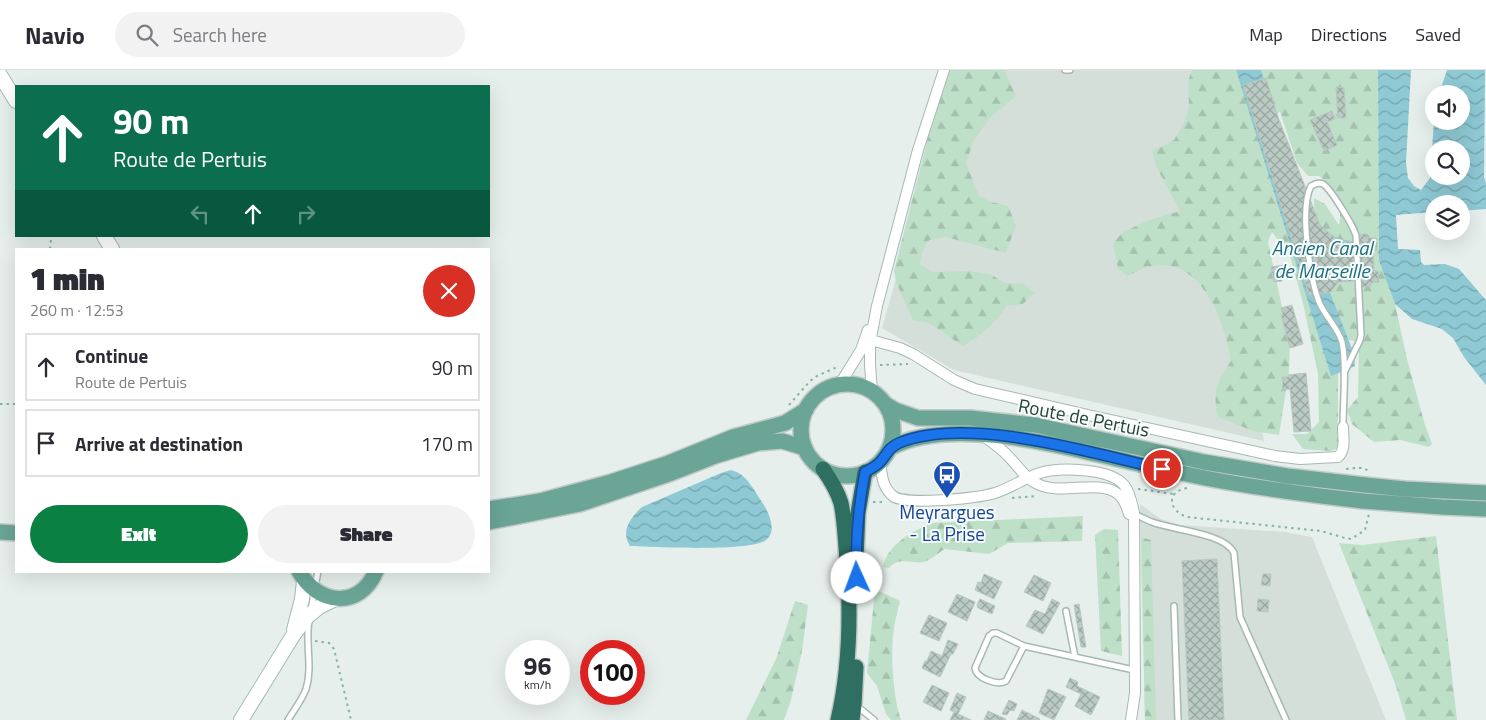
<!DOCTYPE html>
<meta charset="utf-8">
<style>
body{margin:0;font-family:"Titillium Web",sans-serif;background:#f2f2f3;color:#2b2b33;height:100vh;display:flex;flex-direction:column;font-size:19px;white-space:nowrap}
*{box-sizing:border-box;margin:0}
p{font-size:16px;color:#7c7c81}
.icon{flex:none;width:28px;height:28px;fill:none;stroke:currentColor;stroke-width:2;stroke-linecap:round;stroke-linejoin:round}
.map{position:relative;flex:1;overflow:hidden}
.details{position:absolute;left:15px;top:178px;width:475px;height:325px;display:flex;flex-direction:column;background:#fff;border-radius:0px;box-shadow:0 5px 20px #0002}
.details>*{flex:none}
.hud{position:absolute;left:15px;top:15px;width:475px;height:152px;border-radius:0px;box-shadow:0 5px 20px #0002;background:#0b6e4f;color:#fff;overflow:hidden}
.controls{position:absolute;left:1425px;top:15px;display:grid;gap:10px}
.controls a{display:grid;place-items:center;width:45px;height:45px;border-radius:50%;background:#fff;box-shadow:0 5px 20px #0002;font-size:25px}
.speed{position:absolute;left:505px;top:570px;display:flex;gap:10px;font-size:25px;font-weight:700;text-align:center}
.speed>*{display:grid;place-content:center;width:65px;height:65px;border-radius:50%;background:#fff;box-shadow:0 5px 20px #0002;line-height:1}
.speed small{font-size:12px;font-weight:400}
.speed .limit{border:8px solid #d22;background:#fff;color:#111}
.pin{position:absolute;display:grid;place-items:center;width:42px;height:42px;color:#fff;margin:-21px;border:2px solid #fff;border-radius:50%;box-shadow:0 1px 5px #0007}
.me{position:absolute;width:55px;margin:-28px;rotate:358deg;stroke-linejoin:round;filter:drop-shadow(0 0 4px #0008)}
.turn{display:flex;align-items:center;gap:18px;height:105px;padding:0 15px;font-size:22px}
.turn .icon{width:65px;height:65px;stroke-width:2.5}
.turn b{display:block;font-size:35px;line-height:42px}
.lanes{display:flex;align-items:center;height:48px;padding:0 15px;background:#0003;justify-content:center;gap:25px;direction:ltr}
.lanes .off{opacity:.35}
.round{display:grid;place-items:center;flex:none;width:52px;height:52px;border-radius:26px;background:#f2f2f3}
.headline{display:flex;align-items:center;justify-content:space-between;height:85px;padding:0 15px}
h1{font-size:30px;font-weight:800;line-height:38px}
.button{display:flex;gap:10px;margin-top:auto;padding:10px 15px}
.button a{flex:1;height:58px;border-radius:30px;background:#0b8043;color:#fff;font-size:20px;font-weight:800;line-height:58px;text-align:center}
.button a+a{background:#f2f2f3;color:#2b2b33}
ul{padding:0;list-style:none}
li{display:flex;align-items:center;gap:15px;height:68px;margin:0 10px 8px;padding:0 5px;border:2px solid #e1e1e2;border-radius:0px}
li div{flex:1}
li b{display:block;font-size:19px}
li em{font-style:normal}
header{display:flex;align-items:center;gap:30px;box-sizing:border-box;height:70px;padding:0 25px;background:#fff;border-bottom:1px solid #e1e1e2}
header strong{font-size:24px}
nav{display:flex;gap:28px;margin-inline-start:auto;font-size:18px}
.search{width:350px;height:45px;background:#f2f2f3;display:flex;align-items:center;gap:12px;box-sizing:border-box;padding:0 18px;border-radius:28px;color:#7c7c81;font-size:19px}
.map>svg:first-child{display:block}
</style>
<header>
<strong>Navio</strong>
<div class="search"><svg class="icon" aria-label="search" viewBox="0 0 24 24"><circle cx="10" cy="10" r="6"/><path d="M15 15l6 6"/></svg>Search here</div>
<nav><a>Map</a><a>Directions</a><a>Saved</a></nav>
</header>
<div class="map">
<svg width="1486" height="650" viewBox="0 0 1486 650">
<defs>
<pattern id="forest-firs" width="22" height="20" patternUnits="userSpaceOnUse" patternTransform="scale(1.25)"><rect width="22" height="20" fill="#bfe0c8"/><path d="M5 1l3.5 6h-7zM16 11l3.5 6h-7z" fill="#a4c1ad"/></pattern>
<pattern id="water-waves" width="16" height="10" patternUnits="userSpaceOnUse" patternTransform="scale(1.25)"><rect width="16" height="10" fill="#8ec9d4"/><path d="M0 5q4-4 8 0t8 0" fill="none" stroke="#74a5ad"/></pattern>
<pattern id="building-cross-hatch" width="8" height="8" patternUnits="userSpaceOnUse" patternTransform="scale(1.25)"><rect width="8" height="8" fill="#bbcac4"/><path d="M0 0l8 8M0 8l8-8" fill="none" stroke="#98a6a0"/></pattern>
</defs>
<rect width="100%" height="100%" fill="#e6efeb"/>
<path fill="#d4dfda" d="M955,0H1222L1217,119L1264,371L954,300L882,258Z
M1140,434L1161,449L1180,455L1285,462L1312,467L1386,650H1145Z"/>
<path fill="url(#forest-firs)" d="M947,0H1004L1016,26L989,49L974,70L966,93L979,126L992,132L1008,136L1016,155L1006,183L946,167L929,170L922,182L920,194L933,202L967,201L990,204L1005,213L1025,214L1034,223L1023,234L1007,236C995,253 981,266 963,276L929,253L913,250L896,212L894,201L932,52Z
M1192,0H1378L1379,191L1395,234L1406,285L1424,352L1432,374L1429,377L1400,370L1374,372L1352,354L1347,340L1358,327L1359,281L1354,271L1349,270L1342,262L1329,240L1315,159L1314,128L1325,134L1339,155C1343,133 1336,120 1319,106H1308L1297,93L1280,42L1275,44L1338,284V378L1331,381L1303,379L1292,364H1307L1319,352L1318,304L1303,233L1290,186L1272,162L1268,172L1290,273L1289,301L1279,365L1253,361L1218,347C1212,322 1217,312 1231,291C1225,252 1201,183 1148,197C1141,199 1134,203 1127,206L1118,198L1113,173L1123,162L1149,150L1180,141L1156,96L1152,81L1174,70L1185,51L1189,35L1188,11Z
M1083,446L1082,471L1008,473L989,484L945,479C939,482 931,490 924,492C911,494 899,486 889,498L883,497C886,476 913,460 933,453Z
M1104,459L1118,460L1122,586L1101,581L1095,465Z
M1436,466L1457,650H1406L1396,616L1339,473L1363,475Z
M1141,467L1151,470L1156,650H1145Z
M875,519L900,531C898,540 895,549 894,558C890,581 893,628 901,650H891L886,644L877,616L867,603Z
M795,531L808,535L802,581L791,630L784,650H746L776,589Z"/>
<path fill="url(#water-waves)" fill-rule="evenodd" d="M1236,0H1261L1296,110L1317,153L1331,165L1343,170L1352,171L1354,211L1334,212L1329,220L1354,284L1355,296L1331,306Z
M1378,0H1411L1406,93L1408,108L1414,116L1421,120L1430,108L1434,51H1461V24H1439L1447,0H1485L1484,107L1486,113V139L1461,141V134H1434V142L1396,145L1398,179L1420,180L1421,192L1424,195L1445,194L1459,199L1486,230V315L1464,287L1453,268L1442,259L1412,249L1395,234L1379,191ZM1434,79H1461V106H1434Z
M731,400C747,404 753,419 762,432C768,441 778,461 766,470C751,482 654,477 630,476C620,461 631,447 642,437L721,403Z"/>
<path fill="url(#building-cross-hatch)" stroke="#b8c9c2" d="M1266,8L1278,47L1320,155L1335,168L1344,172H1354L1355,211L1338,212L1331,222L1309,225L1243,15Z
M1336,17L1344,18L1346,48H1338Z
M1332,41L1335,49L1327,52L1337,75L1324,81L1310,50Z
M1359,164H1366L1367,168H1377V180L1360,181Z
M1373,180L1374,201H1361L1360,181Z
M1284,195L1286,204L1281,205L1282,211L1274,212L1271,197Z
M1361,201H1378L1379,212L1371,213V216L1362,217Z
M1292,235L1303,274L1290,278L1281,245H1283L1281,238Z
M1306,303L1311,361L1294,362L1290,319L1283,320L1282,307H1288V305Z
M1217,489L1224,650H1189L1182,491Z
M984,504L1002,512L994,529L975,520L978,512L981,513Z
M1263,504H1271L1270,516L1261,515Z
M1034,505L1051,513L1043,531L1024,522Z
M957,524L975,532L967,551L948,542Z
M980,529L995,536L992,544L978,538L977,535Z
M1052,529L1060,533L1043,564L1026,556L1035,540L1045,544Z
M1258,529L1269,530L1268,542L1257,541Z
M1079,534L1086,577H1081L1074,535Z
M929,545L947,553L939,571L920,563Z
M948,570L958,574L953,584H951L940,607L922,598L925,591H927L931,581L942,586Z
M1070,608L1078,612L1077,616L1100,627L1091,645L1075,636L1081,624L1066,617Z
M932,615L949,623L941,641L923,632Z
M1048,619L1066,627L1054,650L1039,643Z
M957,623L966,627L958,644L971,650H950L954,642L950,640Z
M1009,630L1017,634L1014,641L1010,640L1007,645L1002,644Z
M1022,640L1040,649L1039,650H1017Z
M988,641L1006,649L1005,650H984Z"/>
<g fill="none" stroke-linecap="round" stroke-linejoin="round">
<defs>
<path id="lane" d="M1065,0H1070
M1343,357C1343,332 1347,296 1342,272C1338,258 1325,246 1319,232C1310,208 1299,139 1311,116C1315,114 1319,112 1323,114C1331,119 1354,157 1356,166L1361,265L1360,270L1344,303
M1134,444C1140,446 1146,450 1152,452C1172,460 1225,463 1234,483L1240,547L1286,650
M1174,536L1178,650
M311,540L318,501
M1066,541L1075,587
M1024,576L1006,611C997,616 976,608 975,598L989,566L993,563H997L1024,576L1134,600
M857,636L874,650
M288,650C294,640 302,630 306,619C313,597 305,573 309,551"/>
<path id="street" d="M871,270L900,278L913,284L954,310L975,319L1088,345L1275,386L1300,389L1338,387C1346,380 1343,368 1343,357
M840,314L861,280L868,260
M872,321L870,295V273L877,236L918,80L944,0
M982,365C992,372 1001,378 1009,387C1019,397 1026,410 1040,415C1063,425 1100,409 1118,424C1124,429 1127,437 1129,444
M880,392C882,405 882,417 893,426C905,436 978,428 995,423C1011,418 1024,408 1040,403C1059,397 1110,398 1124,415C1130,422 1132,434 1134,443L1135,623L1131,650"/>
<path id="secondary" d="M0,5L16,31
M104,166L112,179
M294,560L302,529L304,511
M241,650L294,564L308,546L319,537L335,529"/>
<path id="primary" d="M801 360a46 46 0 1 1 92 0a46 46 0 1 1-92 0Z
M885,334L895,340L918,348H970L1035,355L1204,392L1287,406L1365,415
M890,378C952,344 1068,378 1135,393C1158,398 1182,403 1205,408C1257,418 1310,425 1363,431
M489,439L540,431L611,412L666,394L733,367L785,353L806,340
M489,452L580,434L669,404L715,386L758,373L782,371L805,378
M0,462L16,463
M299,501C317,535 360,540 376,501"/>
<path id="highway" d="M823,399C830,409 837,420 841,433C844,447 845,463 846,478C851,535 851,594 838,650
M856,489L858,443L865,402
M852,650L854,635L856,597"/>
</defs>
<use href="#lane" stroke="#a8b8b2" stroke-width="8"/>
<use href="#street" stroke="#a8b8b2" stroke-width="12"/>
<use href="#secondary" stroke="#a4bbb3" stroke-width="16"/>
<use href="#primary" stroke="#c2cac8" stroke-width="18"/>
<use href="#highway" stroke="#c2cac8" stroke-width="18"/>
<path stroke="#86b3a5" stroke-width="2" stroke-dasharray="2.5 4" stroke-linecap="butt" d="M50,179L51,169
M880,295L908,294
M0,334H16
M789,335L810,311L817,306L837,297
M1346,399C1355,398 1363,396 1370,402
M1187,418C1165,422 1169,441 1187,447L1321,461L1345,468L1351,469L1365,460L1369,444
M1138,419L1173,424
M1012,428L1037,426
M873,432H883
M315,571L329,573L334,579L351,650"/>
<use href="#lane" stroke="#fff" stroke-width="5"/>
<use href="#street" stroke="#fff" stroke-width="10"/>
<use href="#secondary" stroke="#fff" stroke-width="14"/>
<use href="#primary" stroke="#6aa596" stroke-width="15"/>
<use href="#highway" stroke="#2f6f62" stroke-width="15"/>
<defs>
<path id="primary-bridge" d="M1365,415L1405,419L1486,423
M1363,431L1442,437L1486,439"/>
</defs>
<use href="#primary-bridge" stroke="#c2cac8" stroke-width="18" stroke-linecap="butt"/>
<use href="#primary-bridge" stroke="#6aa596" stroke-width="15"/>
</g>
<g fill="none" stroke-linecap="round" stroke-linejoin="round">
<defs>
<path id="route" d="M857,508C855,471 858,439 865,402C871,399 877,396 881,391C887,384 889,377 899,373C968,345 1091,383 1162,399"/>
</defs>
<use href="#route" stroke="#114b97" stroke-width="12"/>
<use href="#route" stroke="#1a73e8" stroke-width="9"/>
</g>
<defs>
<symbol id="bus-pin" viewBox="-11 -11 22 30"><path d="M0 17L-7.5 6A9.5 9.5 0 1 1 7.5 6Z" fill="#1a4fb4" stroke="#f7fbf9"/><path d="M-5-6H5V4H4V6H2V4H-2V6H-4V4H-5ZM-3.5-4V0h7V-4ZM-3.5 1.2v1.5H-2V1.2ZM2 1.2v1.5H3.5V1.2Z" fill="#fff"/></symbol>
</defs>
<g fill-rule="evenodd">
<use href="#bus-pin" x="931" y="389" width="32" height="43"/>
</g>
<g text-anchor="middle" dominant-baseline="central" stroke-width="4" stroke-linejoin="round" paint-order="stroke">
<g font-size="19" fill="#24423a" stroke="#f7fbf9">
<text transform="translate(1084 347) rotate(11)">Route de Pertuis</text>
</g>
<g font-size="19" fill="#164399" stroke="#f7fbf9">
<text x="947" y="441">Meyrargues<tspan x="947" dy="22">- La Prise</tspan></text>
</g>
<g font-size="20" font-style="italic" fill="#1c6f80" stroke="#f7fbf9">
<text x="1322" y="177">Ancien Canal<tspan x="1322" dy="23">de Marseille</tspan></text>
</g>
</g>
</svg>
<div class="controls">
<a><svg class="icon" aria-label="sound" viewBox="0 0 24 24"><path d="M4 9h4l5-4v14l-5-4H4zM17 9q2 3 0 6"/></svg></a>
<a><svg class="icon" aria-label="search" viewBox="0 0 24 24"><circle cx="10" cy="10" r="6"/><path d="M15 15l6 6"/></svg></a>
<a><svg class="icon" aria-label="layers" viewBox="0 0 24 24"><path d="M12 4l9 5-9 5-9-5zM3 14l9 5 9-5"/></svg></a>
</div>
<div class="speed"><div>96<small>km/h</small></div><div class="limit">100</div></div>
<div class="pin" style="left:1162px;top:399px;background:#d93025"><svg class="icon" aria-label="arrive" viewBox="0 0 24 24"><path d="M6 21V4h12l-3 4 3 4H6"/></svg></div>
<svg class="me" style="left:857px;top:508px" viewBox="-20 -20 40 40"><circle r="19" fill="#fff"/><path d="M0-13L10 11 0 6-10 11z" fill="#1a73e8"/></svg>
<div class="hud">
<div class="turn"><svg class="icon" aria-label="ahead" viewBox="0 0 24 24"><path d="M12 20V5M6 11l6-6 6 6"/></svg><div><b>90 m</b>Route de Pertuis</div></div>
<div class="lanes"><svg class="icon off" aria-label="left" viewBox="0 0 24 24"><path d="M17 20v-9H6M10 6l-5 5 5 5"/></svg><svg class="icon" aria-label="ahead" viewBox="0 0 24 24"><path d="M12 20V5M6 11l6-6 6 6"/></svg><svg class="icon off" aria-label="right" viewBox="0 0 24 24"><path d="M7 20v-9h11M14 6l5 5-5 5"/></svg></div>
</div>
<section class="details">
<div class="headline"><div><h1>1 min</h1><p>260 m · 12:53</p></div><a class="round" style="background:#d93025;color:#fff"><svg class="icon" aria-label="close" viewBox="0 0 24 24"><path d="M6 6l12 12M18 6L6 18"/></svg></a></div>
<ul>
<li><svg class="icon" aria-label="ahead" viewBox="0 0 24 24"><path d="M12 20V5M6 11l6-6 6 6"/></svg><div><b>Continue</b><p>Route de Pertuis</p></div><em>90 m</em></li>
<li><svg class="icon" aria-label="arrive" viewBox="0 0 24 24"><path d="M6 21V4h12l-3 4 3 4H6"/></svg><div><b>Arrive at destination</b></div><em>170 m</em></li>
</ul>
<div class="button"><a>Exit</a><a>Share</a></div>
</section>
</div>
